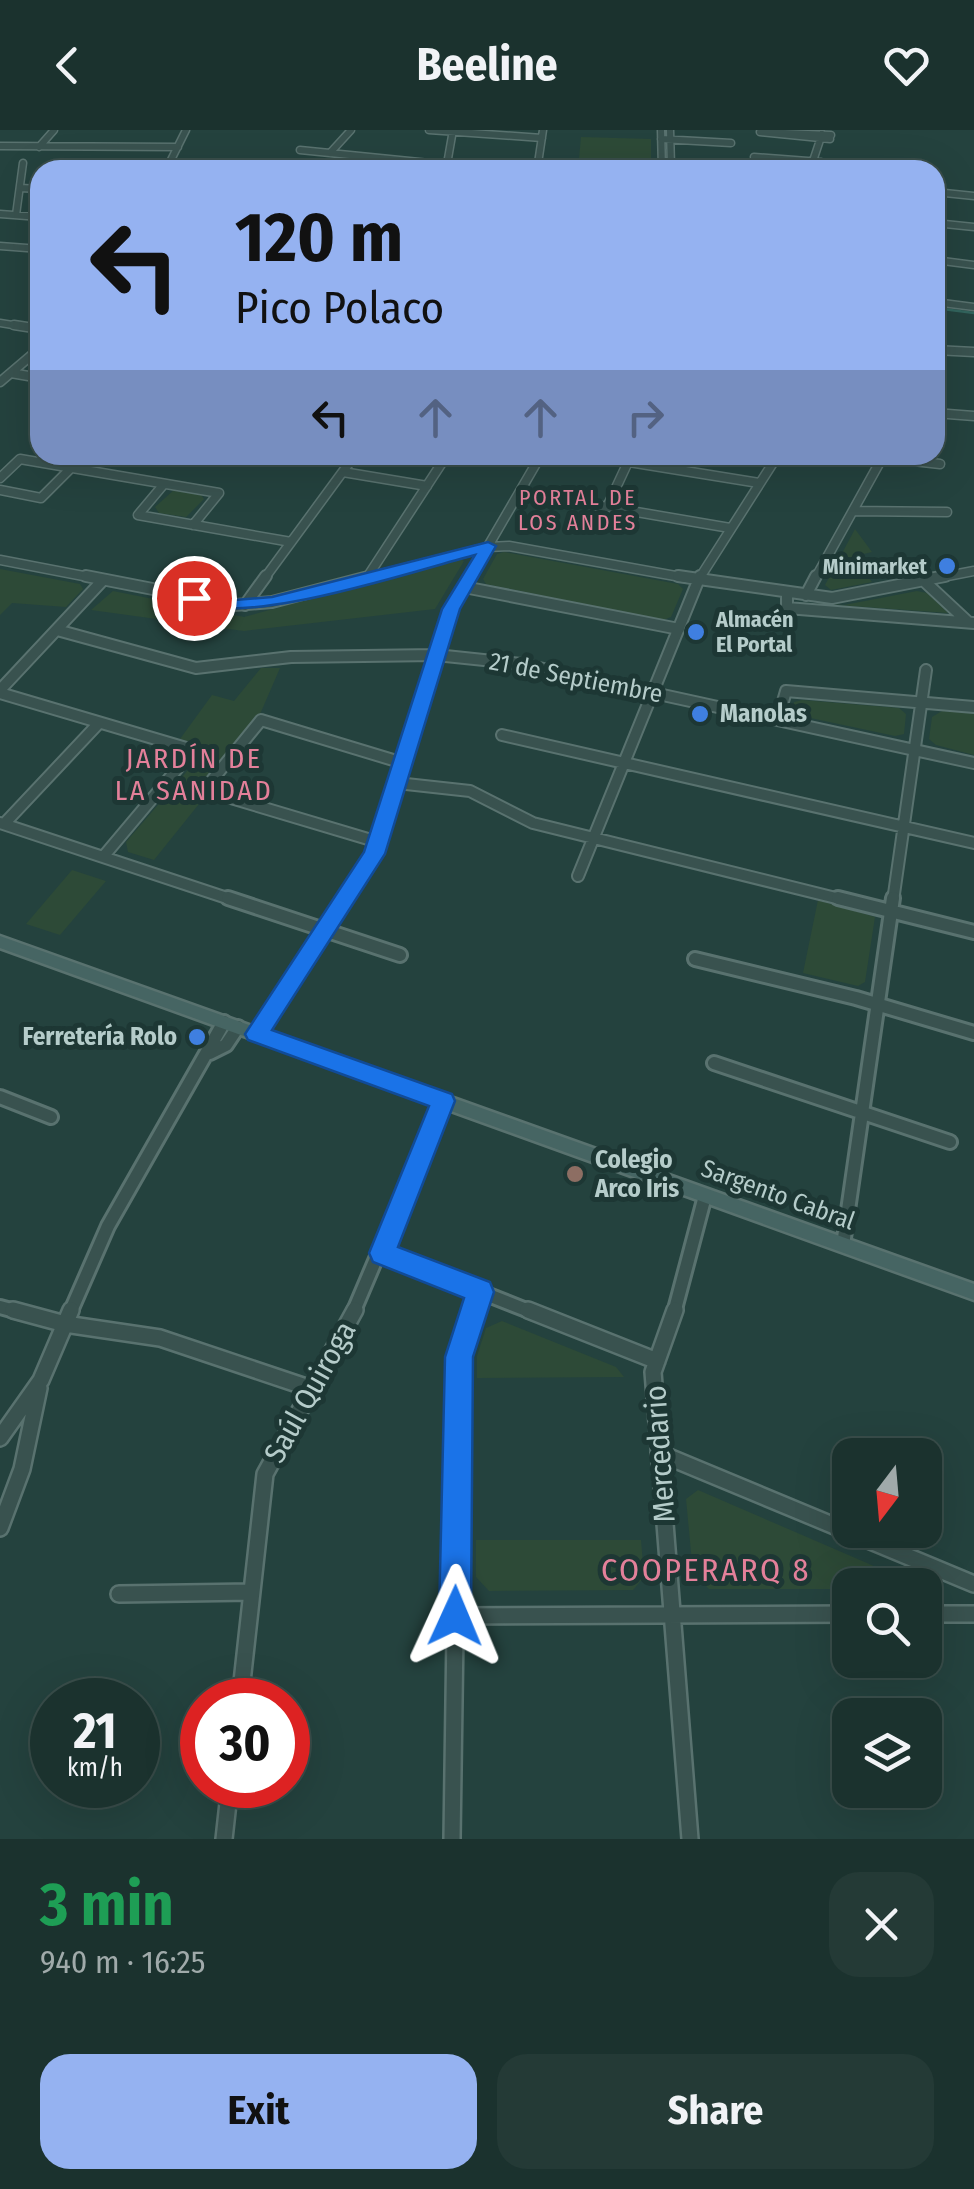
<!DOCTYPE html>
<meta charset="utf-8">
<style>
body{margin:0;font-family:"Fira Sans Condensed",sans-serif;background:#243a36;color:#f1f3f6;height:100vh;display:flex;flex-direction:column;font-size:38px;white-space:nowrap}
*{box-sizing:border-box;margin:0}
p{font-size:32px;color:#a0aaaa}
.icon{flex:none;width:55px;height:55px;fill:none;stroke:currentColor;stroke-width:2;stroke-linecap:round;stroke-linejoin:round}
.map{position:relative;height:1709px;overflow:hidden}
.drawer{display:flex;flex-direction:column;background:#1b322e;flex:1}
.drawer>*{flex:none}
.guide{position:absolute;left:30px;top:30px;width:915px;height:305px;border-radius:30px;box-shadow:0 10px 40px #0002,0 0 0 2px #394d4a;background:#95b2f1;color:#111;overflow:hidden}
.needle{width:65px;rotate:196deg}
.controls{position:absolute;left:832px;top:1308px;display:grid;gap:20px}
.controls a{display:grid;place-items:center;width:110px;height:110px;border-radius:20px;background:#1b322e;box-shadow:0 10px 40px #0002,0 0 0 2px #394d4a;font-size:50px}
.speed{position:absolute;left:30px;top:1548px;display:flex;gap:20px;font-size:50px;font-weight:700;text-align:center}
.speed>*{display:grid;place-content:center;width:130px;height:130px;border-radius:50%;background:#1b322e;box-shadow:0 10px 40px #0002,0 0 0 2px #394d4a;line-height:1}
.speed small{font-size:25px;font-weight:400}
.speed .limit{border:15px solid #d22;background:#fff;color:#111}
.pin{position:absolute;display:grid;place-items:center;width:85px;height:85px;color:#fff;margin:-42px;border:5px solid #fff;border-radius:50%;box-shadow:0 2px 10px #0007}
.me{position:absolute;width:110px;margin:-55px;rotate:1deg;stroke-linejoin:round;filter:drop-shadow(0 0 8px #0008)}
.turn{display:flex;align-items:center;gap:35px;height:210px;padding:0 40px;font-size:45px}
.turn .icon{width:130px;height:130px;stroke-width:2.5}
.turn b{display:block;font-size:70px;line-height:85px}
.lanes{display:flex;align-items:center;height:95px;padding:0 40px;background:#0003;justify-content:center;gap:50px;direction:ltr}
.lanes .off{opacity:.35}
.round{display:grid;place-items:center;flex:none;width:105px;height:105px;border-radius:30px;background:#243a36}
.overview{display:flex;align-items:center;justify-content:space-between;height:170px;padding:0 40px}
h1{font-size:60px;font-weight:700;line-height:75px;color:#1e9e55}
.cta{display:flex;gap:20px;margin-top:auto;padding:20px 40px}
.cta a{flex:1;height:115px;border-radius:30px;background:#95b2f1;color:#111;font-size:40px;font-weight:700;line-height:115px;text-align:center}
.cta a+a{background:#243a36;color:#f1f3f6}
header{display:flex;justify-content:space-between;align-items:center;height:130px;padding:0 40px;background:#1b322e;font-size:45px;font-weight:700}
.map>svg:first-child{display:block}
</style>
<header><svg class="icon" aria-label="back" viewBox="0 0 24 24"><path d="M15 5l-7 7 7 7"/></svg>Beeline<svg class="icon" aria-label="heart" viewBox="0 0 24 24"><path d="M12 20l-8-8c-3-5 5-10 8-4 3-6 11-1 8 4z"/></svg></header>
<div class="map">
<svg width="974" height="1709" viewBox="0 0 974 1709">
<rect width="100%" height="100%" fill="#24423e"/>
<path fill="#2d4a37" d="M581,7L651,9V40H578Z
M174,360L201,365L204,369L186,387L159,383L155,377Z
M855,399L872,422L851,427L872,452L831,460L825,455Z
M504,422L678,454L683,459L671,487L663,490L486,454L483,449L497,424Z
M458,428L464,431L435,479L244,501L91,480L113,461L244,487Z
M0,439L80,454L83,459L66,477L12,473L0,485Z
M917,461L927,463L948,483L796,472L844,475Z
M261,538H280L261,582L191,664L203,669L154,730L128,722L126,712L207,618L180,609L212,565L234,571Z
M802,570L899,578L906,584L904,604L895,606L801,586L792,579L794,572Z
M942,581L974,583V625L936,615L929,609L932,587Z
M72,740L106,751L60,805L26,794Z
M818,770L875,787L865,852L858,856L803,843Z
M502,1191L616,1237L624,1247L477,1248V1226L486,1198Z
M698,1360L897,1446L890,1455H850V1459H709L693,1443L686,1369Z
M476,1410H641L644,1447L633,1460L489,1461L476,1447Z"/>
<g fill="none" stroke-linecap="round" stroke-linejoin="round">
<path stroke="#32645d" stroke-width="2.5" d="M935,178L974,183"/>
<defs>
<path id="street-far4" d="M429,0L542,8
M661,0L662,40
M670,0L671,36
M661,9L731,13
M830,9L760,2L831,5
M0,16L178,17
M39,17L54,0
M300,20L499,40
M330,23L351,0
M754,27L821,32
M662,32L725,36
M166,40L186,0
M446,40L453,0
M537,40L543,0
M810,40L822,4
M20,58L40,59
M935,62L974,66
M0,84L40,87
M16,85L23,33
M935,93L974,97
M0,116L40,119
M935,130L974,135
M935,172L974,177
M0,193L31,198"/>
<path id="street-far3" d="M14,195L40,199
M935,220L974,222
M11,243L40,248
M0,252L40,218
M935,283L974,286
M586,325L759,353
M861,325L940,334
M343,342L427,356
M0,348L20,329L219,363L193,395
M164,354L138,385L291,412
M0,360L41,368L71,338
M520,362L730,398
M607,377L628,332
M853,381L947,382
M0,430L99,449
M368,446L447,325
M264,449L355,325
M362,449L488,417L509,416L692,449
M469,449L541,325
M699,449L778,325
M815,449L881,330
M932,449L974,441"/>
<path id="street-far2" d="M86,446L235,475L272,472L372,446
M678,446L832,468L945,446
M924,451L968,492
M464,457L679,499
M787,464V478L974,493
M806,465L816,446
M245,475L266,446
M57,500L196,538L291,527L436,525L521,534L974,633
M0,560L103,450
M0,563L193,620L103,727
M778,589L786,561L974,577
M502,605L974,713
M397,653L470,661L533,693L848,771
M0,693L236,771
M4,694L99,593
M378,712L204,660L261,590L403,633
M578,746L700,446
M344,771L374,724L451,479L470,446
M893,771L926,540"/>
<path id="street-far1" d="M228,768L400,825
M838,768L974,802
M695,829L856,868L974,903
M257,904L345,768
M210,923L226,915L238,897
M714,933L950,1012
M0,967L51,987
M843,1115L893,768
M382,1123L534,1183
M0,1177L22,1183
M70,1183L108,1096L224,892
M353,1183L443,971
M473,1183L480,1161
M674,1183L705,1066"/>
<path id="street" d="M13,1180L65,1194L160,1208L312,1259
M528,1180L657,1231
M675,1180L653,1242L690,1709
M0,1308L41,1250L71,1180
M659,1323L974,1454
M0,1398L22,1339L39,1258
M119,1464L252,1462
M925,1484H974
M455,1486L850,1484
M240,1570L265,1344L355,1180
M224,1709L230,1655
M452,1709L459,1227L474,1180"/>
<path id="secondary" d="M0,806L974,1154V1170L0,818Z"/>
</defs>
<use href="#street-far4" stroke="#59726f" stroke-width="9"/>
<use href="#street-far3" stroke="#59726f" stroke-width="11"/>
<use href="#street-far2" stroke="#59726f" stroke-width="14"/>
<use href="#street-far1" stroke="#59726f" stroke-width="18"/>
<use href="#street" stroke="#59726f" stroke-width="20"/>
<use href="#secondary" stroke="#59726f" stroke-width="5"/>
<use href="#street-far4" stroke="#39524f" stroke-width="6"/>
<use href="#street-far3" stroke="#39524f" stroke-width="8"/>
<use href="#street-far2" stroke="#39524f" stroke-width="10"/>
<use href="#street-far1" stroke="#39524f" stroke-width="12"/>
<use href="#street" stroke="#39524f" stroke-width="15"/>
<use href="#secondary" fill="#466563" fill-rule="evenodd"/>
</g>
<path fill="#1a73e8" stroke="#114b97" stroke-width="2.5" d="M488,412L496,416L460,479L385,724L272,900L452,964L455,971L398,1117L490,1152L494,1162L473,1227L471,1486L466,1497L455,1502L444,1497L439,1486L445,1227L464,1168L373,1132L369,1123L429,976L248,910L245,904L364,722L442,479L475,425C416,440 231,503 185,468L194,463L235,470L272,467Z"/>
<g fill="#3f7fe0" stroke="#1d3734" stroke-width="4">
<circle cx="947" cy="436" r="10"/>
<circle cx="696" cy="502" r="10"/>
<circle cx="700" cy="584" r="10"/>
<circle cx="197" cy="907" r="10"/>
</g>
<circle fill="#8d6e63" stroke="#1d3734" stroke-width="4" cx="575" cy="1044" r="10"/>
<g text-anchor="middle" dominant-baseline="central" stroke-width="10" stroke-linejoin="round" paint-order="stroke">
<g font-size="22" letter-spacing="2.5" fill="#e3809a" stroke="#1d3734">
<text x="578" y="367">PORTAL DE<tspan x="578" dy="25">LOS ANDES</tspan></text>
</g>
<g font-size="22" font-weight="bold" fill="#b5ccca" stroke="#1d3734" text-anchor="end">
<text x="927" y="436">Minimarket</text>
<text x="716" y="489" text-anchor="start">Almacén<tspan x="716" dy="25">El Portal</tspan></text>
</g>
<g font-size="25" fill="#b5ccca" stroke="#1d3734">
<text transform="translate(576 548) rotate(11)">21 de Septiembre</text>
<text transform="translate(778 1065) rotate(20)">Sargento Cabral</text>
</g>
<g font-size="25" font-weight="bold" fill="#b5ccca" stroke="#1d3734" text-anchor="start">
<text x="720" y="584">Manolas</text>
<text x="177" y="907" text-anchor="end">Ferretería Rolo</text>
<text x="595" y="1030">Colegio<tspan x="595" dy="29">Arco Iris</tspan></text>
</g>
<g font-size="28" letter-spacing="2.5" fill="#e3809a" stroke="#1d3734">
<text x="194" y="628">JARDÍN DE<tspan x="194" dy="32">LA SANIDAD</tspan></text>
</g>
<g font-size="30" fill="#b5ccca" stroke="#1d3734">
<text transform="translate(310 1262) rotate(-61)">Saúl Quiroga</text>
<text transform="translate(660 1324) rotate(-94)">Mercedario</text>
</g>
<g font-size="32" letter-spacing="2.5" fill="#e3809a" stroke="#1d3734">
<text x="706" y="1440">COOPERARQ 8</text>
</g>
</g>
</svg>
<div class="controls">
<a><svg class="needle" viewBox="-14 -14 28 28"><path d="M0-13l5 13h-10z" fill="#e53935"/><path d="M0 13l5-13h-10z" fill="#a0aaaa"/></svg></a>
<a><svg class="icon" aria-label="search" viewBox="0 0 24 24"><circle cx="10" cy="10" r="6"/><path d="M15 15l6 6"/></svg></a>
<a><svg class="icon" aria-label="layers" viewBox="0 0 24 24"><path d="M12 4l9 5-9 5-9-5zM3 14l9 5 9-5"/></svg></a>
</div>
<div class="speed"><div>21<small>km/h</small></div><div class="limit">30</div></div>
<div class="pin" style="left:194px;top:468px;background:#d93025"><svg class="icon" aria-label="arrive" viewBox="0 0 24 24"><path d="M6 21V4h12l-3 4 3 4H6"/></svg></div>
<svg class="me" style="left:455px;top:1486px" viewBox="-20 -20 40 40"><path d="M0-17L14 15 0 8-14 15z" fill="#1a73e8" stroke="#fff" stroke-width="4"/></svg>
<div class="guide">
<div class="turn"><svg class="icon" aria-label="left" viewBox="0 0 24 24"><path d="M17 20v-9H6M10 6l-5 5 5 5"/></svg><div><b>120 m</b>Pico Polaco</div></div>
<div class="lanes"><svg class="icon" aria-label="left" viewBox="0 0 24 24"><path d="M17 20v-9H6M10 6l-5 5 5 5"/></svg><svg class="icon off" aria-label="ahead" viewBox="0 0 24 24"><path d="M12 20V5M6 11l6-6 6 6"/></svg><svg class="icon off" aria-label="ahead" viewBox="0 0 24 24"><path d="M12 20V5M6 11l6-6 6 6"/></svg><svg class="icon off" aria-label="right" viewBox="0 0 24 24"><path d="M7 20v-9h11M14 6l5 5-5 5"/></svg></div>
</div>
</div>
<section class="drawer">
<div class="overview"><div><h1>3 min</h1><p>940 m · 16:25</p></div><a class="round"><svg class="icon" aria-label="close" viewBox="0 0 24 24"><path d="M6 6l12 12M18 6L6 18"/></svg></a></div>
<div class="cta"><a>Exit</a><a>Share</a></div>
</section>
